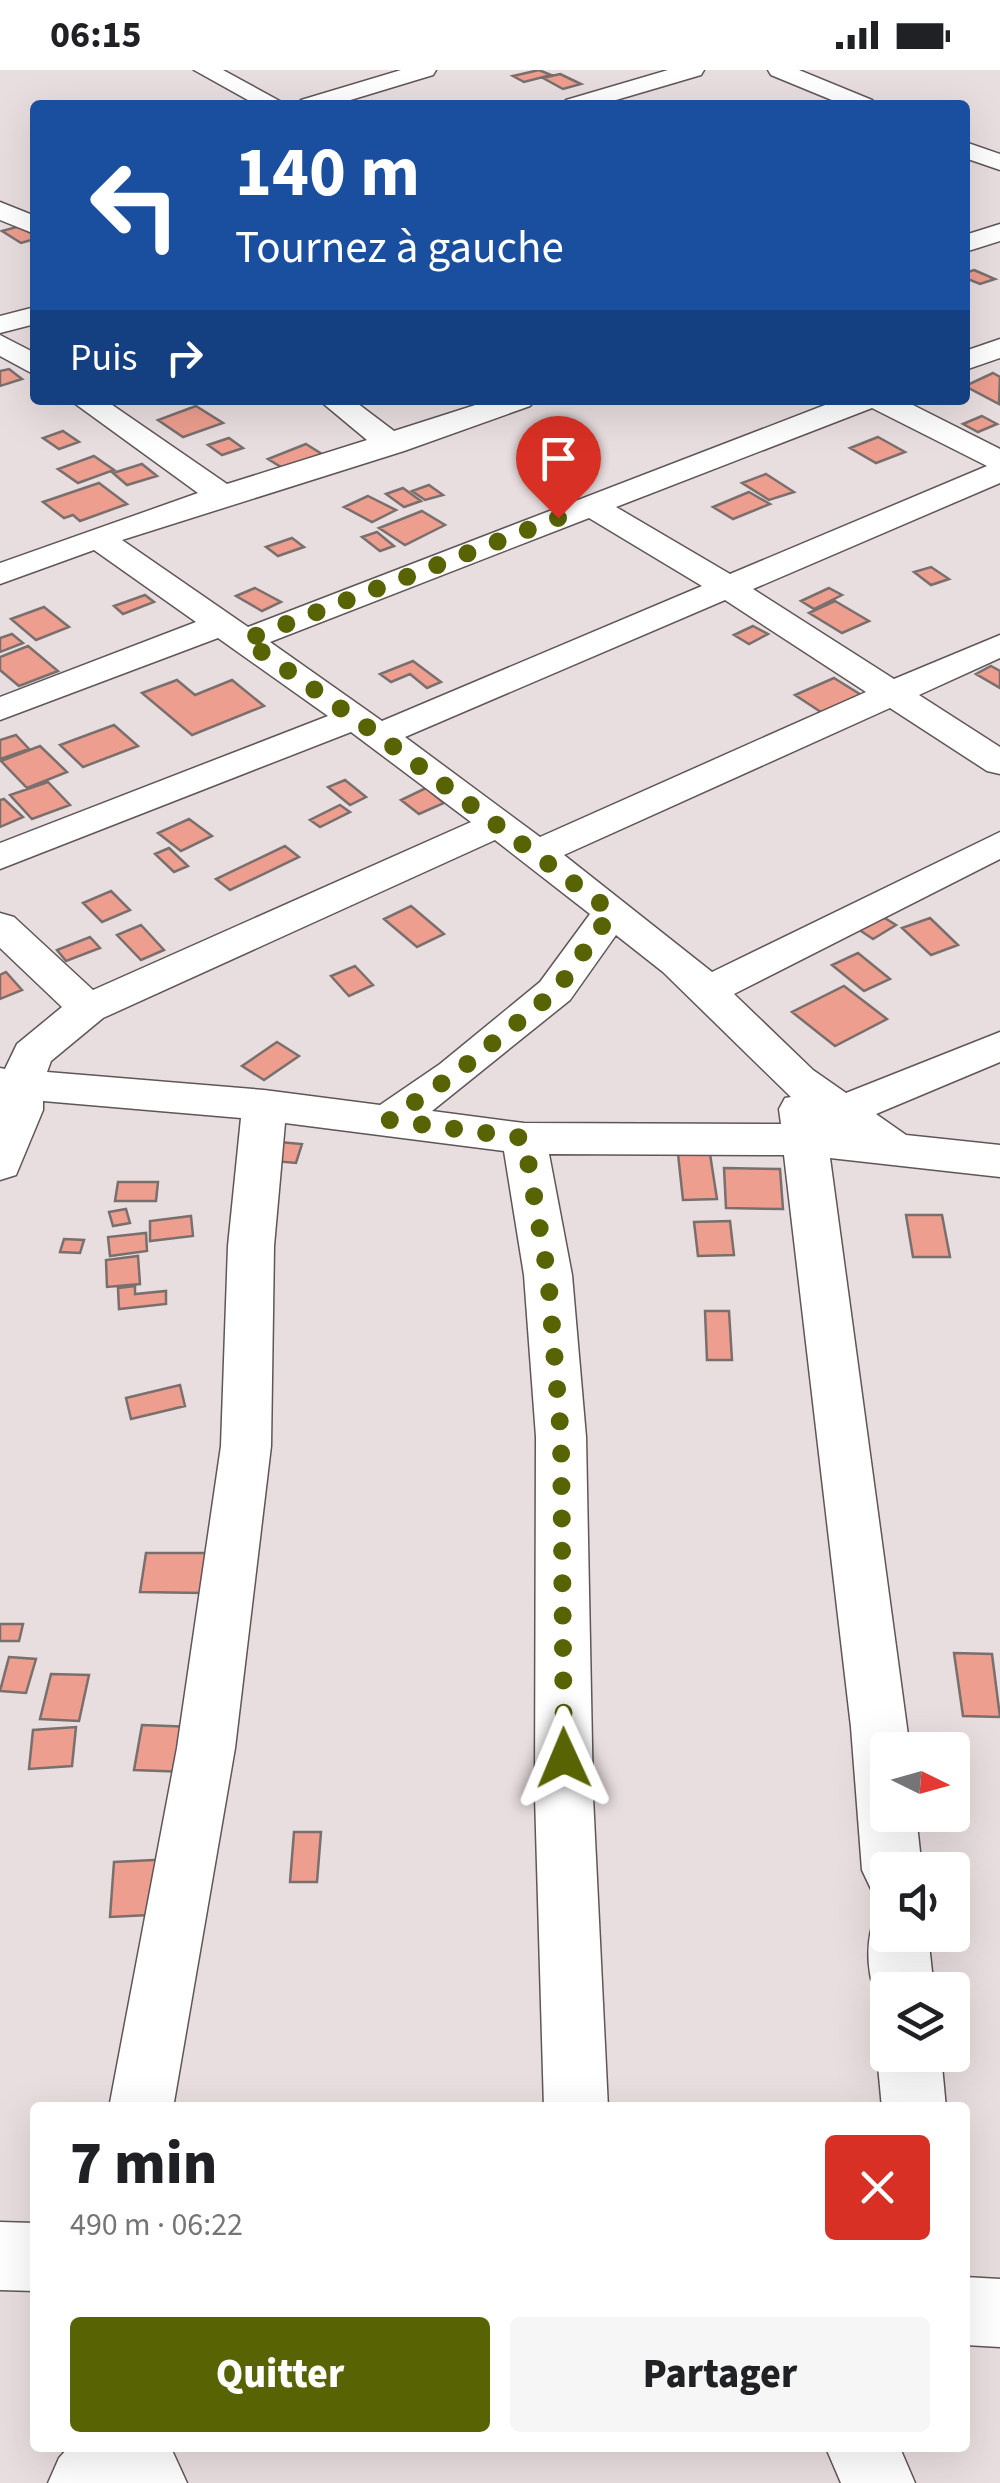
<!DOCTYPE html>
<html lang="fr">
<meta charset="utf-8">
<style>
body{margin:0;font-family:"Source Sans 3",sans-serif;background:#f6f6f6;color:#202124;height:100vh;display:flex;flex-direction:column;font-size:38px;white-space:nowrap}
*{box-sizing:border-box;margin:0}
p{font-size:32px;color:#757577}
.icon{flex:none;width:55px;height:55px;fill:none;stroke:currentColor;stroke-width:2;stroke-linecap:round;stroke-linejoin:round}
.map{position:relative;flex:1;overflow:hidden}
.side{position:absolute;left:30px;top:2032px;width:940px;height:350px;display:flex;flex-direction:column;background:#fff;border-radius:10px;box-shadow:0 10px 40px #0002}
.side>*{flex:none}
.banner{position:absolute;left:30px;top:30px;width:940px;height:305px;border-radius:10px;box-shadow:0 10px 40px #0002;background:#1a4fa0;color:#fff;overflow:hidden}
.needle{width:65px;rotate:95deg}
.fabs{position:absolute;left:870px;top:1662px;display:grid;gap:20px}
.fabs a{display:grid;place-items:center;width:100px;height:100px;border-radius:10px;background:#fff;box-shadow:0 10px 40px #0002;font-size:50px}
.pin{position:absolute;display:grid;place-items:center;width:85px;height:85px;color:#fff;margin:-102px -42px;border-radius:50% 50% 50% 0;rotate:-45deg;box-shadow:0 0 10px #0007}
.pin .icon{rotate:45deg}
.me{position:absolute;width:110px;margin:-55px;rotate:359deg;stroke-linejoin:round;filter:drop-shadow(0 0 8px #0008)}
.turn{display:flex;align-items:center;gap:35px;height:210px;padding:0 40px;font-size:45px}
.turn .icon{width:130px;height:130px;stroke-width:2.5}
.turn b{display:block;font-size:70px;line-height:85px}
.then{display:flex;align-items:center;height:95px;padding:0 40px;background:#0003;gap:20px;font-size:38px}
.round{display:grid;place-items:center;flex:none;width:105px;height:105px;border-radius:10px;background:#f6f6f6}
.summary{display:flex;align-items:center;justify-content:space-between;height:170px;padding:0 40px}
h1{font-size:60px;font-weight:800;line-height:75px}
.button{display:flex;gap:20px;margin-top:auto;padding:20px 40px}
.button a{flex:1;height:115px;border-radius:10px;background:#586304;color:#fff;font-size:40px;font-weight:800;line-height:115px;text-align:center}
.button a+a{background:#f6f6f6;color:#202124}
.status{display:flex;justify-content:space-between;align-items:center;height:70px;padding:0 50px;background:#fff;direction:ltr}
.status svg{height:28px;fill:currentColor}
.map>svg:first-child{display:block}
</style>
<div class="status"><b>06:15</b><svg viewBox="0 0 49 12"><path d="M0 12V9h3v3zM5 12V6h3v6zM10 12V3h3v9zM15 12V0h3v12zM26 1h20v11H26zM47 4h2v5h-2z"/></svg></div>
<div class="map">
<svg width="1000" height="2413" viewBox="0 0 1000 2413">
<rect width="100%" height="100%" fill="#e9dedf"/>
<path fill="#ed9e8f" stroke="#796f6d" stroke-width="2.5" d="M539,0L551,5L524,12L513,6Z
M560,4L581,14L563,19L543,8Z
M20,156L35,166V169L21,173L2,161Z
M974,200L995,209L980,214L965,208V203Z
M9,299L22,309L0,316V301Z
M993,303L1000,307L999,334L965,316Z
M196,336L223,353L183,367L158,350Z
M982,346L997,354L978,362L963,354Z
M63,361L79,372L59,379L43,368Z
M878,367L905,382L876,393L850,378Z
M229,368L243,378L222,385L208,375Z
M306,374L325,386L286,400L268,389Z
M94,386L114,400L78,413L58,399Z
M142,394L157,406L127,415L113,403Z
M766,404L794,422L769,430L742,413Z
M99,413L127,434L80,451L73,445L64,448L43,432Z
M429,415L443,425L425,430L412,421Z
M403,418L421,431L404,437L386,424Z
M749,422L770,434L733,449L713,437Z
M368,426L396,440L372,452L344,437Z
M422,441L445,455L405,475L379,458Z
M377,462L394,476L380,481L362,467Z
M292,468L304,477L278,486L266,477Z
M931,497L949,509L931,515L914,502Z
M255,518L281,532L262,541L236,526Z
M829,518L842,525L814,539L801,531Z
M145,525L154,532L123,544L114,536Z
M835,531L869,551L842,563L809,543Z
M44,537L69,557L36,570L11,549Z
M753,556L768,564L749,574L734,565Z
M12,564L23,573L0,582V568Z
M28,576L58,601L19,616L0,600V587Z
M413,591L441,612L427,618L410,604L391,612L380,604Z
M991,596L1000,601V618L976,604Z
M834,608L863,626L824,644L795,625Z
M177,610L195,625L232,610L264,636L192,665L142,623Z
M114,655L138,676L83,697L60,675Z
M16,665L29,679L0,689V670Z
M40,676L67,702L27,718L1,691Z
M345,710L366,727L350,735L328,717Z
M48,712L70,735L32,749L10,725Z
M426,718L444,733L419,744L401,730Z
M4,729L23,747L0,757V730Z
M340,735L350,742L320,757L310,750Z
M189,749L212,766L181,781L158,763Z
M285,776L299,787L230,820L216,809Z
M169,778L188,796L174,802L155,784Z
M111,821L130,840L102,852L83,833Z
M411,836L444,864L417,877L384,849Z
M875,842L896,855L873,869L852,855Z
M930,848L958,875L931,885L902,858Z
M141,855L164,880L141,890L117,865Z
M90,867L100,878L66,891L57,880Z
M858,883L890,909L864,921L832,895Z
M355,896L373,915L349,926L331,906Z
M6,902L22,920L0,929V905Z
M844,916L887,949L835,976L792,942Z
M277,972L299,986L264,1010L242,996Z
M279,1072L302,1074L296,1093L274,1091Z
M678,1084H710L717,1129L683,1130Z
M724,1098L780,1099L783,1139L726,1138Z
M118,1112H158L156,1131H115Z
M126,1139L130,1153L113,1156L109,1142Z
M906,1145H942L950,1187H913Z
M191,1146L193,1166L150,1171V1151Z
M730,1151L734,1185L698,1186L694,1152Z
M146,1163L147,1181L110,1186L108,1167Z
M64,1169L84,1170L80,1183L60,1182Z
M138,1186L140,1214L107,1217L106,1190Z
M135,1216V1224L166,1221V1234L119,1239L118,1218Z
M705,1241H729L732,1290H707Z
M180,1315L185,1336L131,1349L126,1328Z
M146,1483H207L203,1523L140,1522Z
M0,1554H23L19,1571H0Z
M954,1583L992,1584L1000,1647L963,1646Z
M9,1587L36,1589L26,1623L0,1621Z
M51,1604L89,1605L79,1651L40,1649Z
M142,1655L194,1657L187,1702L134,1700Z
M76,1657L72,1696L29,1699L33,1660Z
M294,1762H321L317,1812H290Z
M173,1789L170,1844L110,1847L114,1792Z"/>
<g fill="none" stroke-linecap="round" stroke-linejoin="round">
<defs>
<path id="minor" d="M194,0H223L287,35H257Z
M401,0H436L433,5L334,35H297L301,30Z
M668,0H704L701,5L599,35H562L566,30Z
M768,0H799L872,30L876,35H844L771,5Z
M965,72L1000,84V100L965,88Z
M0,132L35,146V164L0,150Z
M1000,154V171L965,182V165Z
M35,237V254L0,263V246Z
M0,265L35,283V305L0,286Z
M1000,269V288L965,300V281Z
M70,330H105L227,414L367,370L319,330H353L394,361L491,330H535L530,336L404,381L122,470L248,557L838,330H903L1000,379V413L753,519L894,609L1000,565V588L919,625L1000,677V704L987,701L890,638L564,785L712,902L1000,762V789L734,924L813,1000L846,1023L1000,962V992L876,1044L906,1065L1000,1075V1107L830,1088L910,1680H888V1745H916L922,1800H888V1826L871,1819L862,1800L851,1657L784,1085L549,1084L572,1205L586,1367L593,1726L608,2038H544L535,1726L536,1367L524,1205L504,1081L285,1053L274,1176L271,1376L235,1678L173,2038H109L177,1678L221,1376L228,1176L241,1048L43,1031V1040L16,1105L0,1110V998L5,999L17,974L62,937L0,878V843L14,847L93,920L471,752L351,662L0,799V773L328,646L218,568L0,650V627L196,552L94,480L0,514V493L198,423ZM872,338L987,396L730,504L616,437ZM589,448L702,516L382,651L270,572ZM725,530L866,622L540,767L405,667ZM495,770L590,844L540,912L440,994L380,1035L264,1020L47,1002L51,991L103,948ZM616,865L663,902L791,1027L785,1028L779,1039L781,1054L524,1053L432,1041L570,930Z
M888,1840V1865H928L934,1920H888V1944L881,1941C868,1911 863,1875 876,1845Z
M887,1963L888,1985H941L946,2038H882L877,1985Z
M0,2152L35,2153V2221L0,2220Z
M965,2207L1000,2209V2277L965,2275Z
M68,2378H171L187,2413H48L59,2388Z
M826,2378H900L915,2413H841Z"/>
</defs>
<use href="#minor" stroke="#5f5657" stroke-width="3"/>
<use href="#minor" fill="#fff" fill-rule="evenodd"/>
</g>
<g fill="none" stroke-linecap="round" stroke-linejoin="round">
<path stroke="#586304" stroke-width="18" stroke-dasharray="0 32.4" d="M558,448L245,570L378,665L612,842L556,921L455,1004L389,1050L524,1068L548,1206L561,1367L564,1688"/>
</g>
</svg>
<div class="fabs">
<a><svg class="needle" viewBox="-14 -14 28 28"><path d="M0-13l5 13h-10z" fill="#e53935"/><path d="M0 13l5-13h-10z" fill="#757577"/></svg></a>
<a><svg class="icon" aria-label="sound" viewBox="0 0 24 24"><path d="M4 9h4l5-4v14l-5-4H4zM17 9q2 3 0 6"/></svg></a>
<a><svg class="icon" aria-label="layers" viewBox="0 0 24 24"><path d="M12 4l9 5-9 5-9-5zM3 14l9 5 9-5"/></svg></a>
</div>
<div class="pin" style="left:558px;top:448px;background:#d93025"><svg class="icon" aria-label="arrive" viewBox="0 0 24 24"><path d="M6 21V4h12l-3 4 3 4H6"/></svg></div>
<svg class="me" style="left:564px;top:1688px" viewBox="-20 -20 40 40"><path d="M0-17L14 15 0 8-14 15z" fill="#586304" stroke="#fff" stroke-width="4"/></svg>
<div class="banner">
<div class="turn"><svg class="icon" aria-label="left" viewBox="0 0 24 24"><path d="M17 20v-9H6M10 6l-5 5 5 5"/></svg><div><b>140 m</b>Tournez à gauche</div></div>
<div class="then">Puis<svg class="icon" aria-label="right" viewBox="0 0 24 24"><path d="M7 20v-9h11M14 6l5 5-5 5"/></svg></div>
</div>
<section class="side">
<div class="summary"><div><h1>7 min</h1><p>490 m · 06:22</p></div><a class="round" style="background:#d93025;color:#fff"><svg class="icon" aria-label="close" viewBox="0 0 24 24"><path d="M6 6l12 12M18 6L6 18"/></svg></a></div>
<div class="button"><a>Quitter</a><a>Partager</a></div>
</section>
</div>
